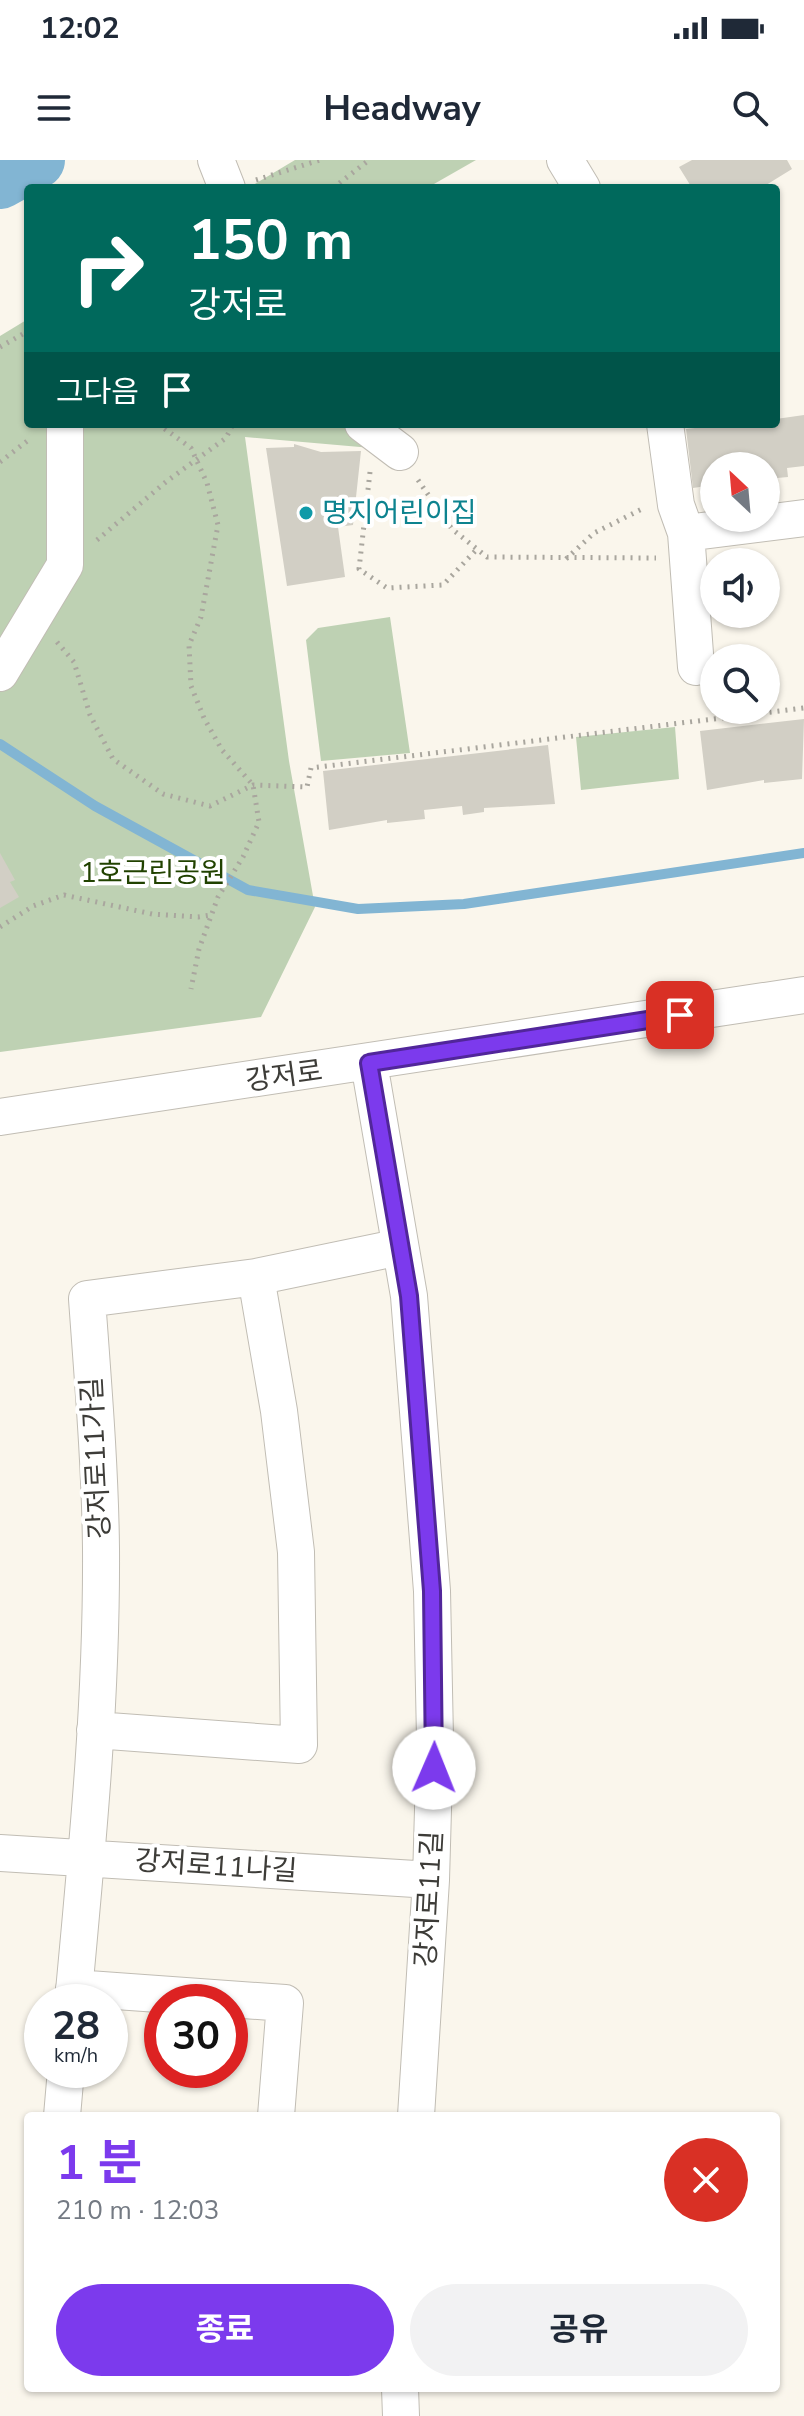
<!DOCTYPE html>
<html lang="ko">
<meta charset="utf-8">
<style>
body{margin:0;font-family:"Nunito Sans","Noto Sans KR",sans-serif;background:#f2f2f3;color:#1f2937;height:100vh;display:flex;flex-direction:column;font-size:30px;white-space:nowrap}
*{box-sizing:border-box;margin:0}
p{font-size:26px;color:#747a83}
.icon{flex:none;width:44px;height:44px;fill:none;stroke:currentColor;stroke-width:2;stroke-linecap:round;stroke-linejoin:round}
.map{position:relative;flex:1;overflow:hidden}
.sheet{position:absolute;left:24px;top:1952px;width:756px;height:280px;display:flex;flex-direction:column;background:#fff;border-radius:8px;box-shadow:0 2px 6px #0004}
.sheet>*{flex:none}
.top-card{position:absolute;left:24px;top:24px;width:756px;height:244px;border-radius:8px;box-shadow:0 2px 6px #0004;background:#00695c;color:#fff;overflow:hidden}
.needle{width:52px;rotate:334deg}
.controls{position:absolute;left:700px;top:292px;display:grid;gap:16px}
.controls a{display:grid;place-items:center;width:80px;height:80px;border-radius:50%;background:#fff;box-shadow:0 2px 6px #0004;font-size:40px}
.speed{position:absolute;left:24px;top:1824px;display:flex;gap:16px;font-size:40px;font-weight:700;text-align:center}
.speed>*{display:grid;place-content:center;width:104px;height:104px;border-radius:50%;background:#fff;box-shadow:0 2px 6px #0004;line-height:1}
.speed small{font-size:20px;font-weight:400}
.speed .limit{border:12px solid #d22;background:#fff;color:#111}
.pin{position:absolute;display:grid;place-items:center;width:68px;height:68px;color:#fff;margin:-34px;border-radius:16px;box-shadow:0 4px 12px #0006}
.me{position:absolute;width:88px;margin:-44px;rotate:1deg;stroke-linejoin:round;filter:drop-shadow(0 0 6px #0008)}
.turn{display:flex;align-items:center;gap:28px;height:168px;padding:0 32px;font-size:36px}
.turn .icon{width:104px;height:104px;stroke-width:2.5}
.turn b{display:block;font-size:56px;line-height:68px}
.then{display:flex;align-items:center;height:76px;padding:0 32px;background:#0003;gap:16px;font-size:30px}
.round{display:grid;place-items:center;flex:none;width:84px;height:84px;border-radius:42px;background:#f2f2f3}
.headline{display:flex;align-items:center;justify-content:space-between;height:136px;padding:0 32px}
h1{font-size:48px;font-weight:700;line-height:60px;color:#7c3aed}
.cta{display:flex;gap:16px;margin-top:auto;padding:16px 32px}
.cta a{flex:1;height:92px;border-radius:48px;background:#7c3aed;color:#fff;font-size:32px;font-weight:700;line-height:92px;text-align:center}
.cta a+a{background:#f2f2f3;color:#1f2937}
.status{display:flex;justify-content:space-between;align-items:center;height:56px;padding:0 40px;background:#fff;direction:ltr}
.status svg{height:22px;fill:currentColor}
header{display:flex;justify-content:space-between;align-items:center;height:104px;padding:0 32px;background:#fff;font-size:36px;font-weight:700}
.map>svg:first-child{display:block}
</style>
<div class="status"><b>12:02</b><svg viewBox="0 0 49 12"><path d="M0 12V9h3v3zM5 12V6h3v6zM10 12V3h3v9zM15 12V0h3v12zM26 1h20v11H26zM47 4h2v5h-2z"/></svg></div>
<header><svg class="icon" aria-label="menu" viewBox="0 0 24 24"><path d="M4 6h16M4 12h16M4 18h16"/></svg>Headway<svg class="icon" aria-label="search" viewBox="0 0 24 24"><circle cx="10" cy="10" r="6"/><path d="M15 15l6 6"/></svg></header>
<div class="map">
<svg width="804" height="2256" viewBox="0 0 804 2256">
<rect width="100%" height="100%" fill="#faf6ec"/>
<path fill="#bed1b3" d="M295,0H476L427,28H248Z
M28,159V264H371L383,289L245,277L289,601L315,747L261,857L0,892V176Z
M390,457L410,593L321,601L306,480L318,468Z
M675,567L679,619L581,630L576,577Z"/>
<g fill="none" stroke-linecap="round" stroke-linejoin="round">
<path stroke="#82b5d3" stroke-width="10" d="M0,584L95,646L248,730L358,749L464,744L804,693"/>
<path stroke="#82b5d3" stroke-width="58" d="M0,20L36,0"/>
</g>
<path fill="#d2cfc5" d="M692,0H787L792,9L761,28H692L679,7Z
M804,255V306L787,308L788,317L766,319V306H714L713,325L693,328L686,269L730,264H776V259Z
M294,284L321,292L361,291L353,365L338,367L345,417L287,426L266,288L294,287Z
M804,559L802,619L764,623V620L707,630L700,571Z
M548,585L555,644L484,648V652L463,655L462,646L424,650L425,659L387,663V660L329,670L323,611Z
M0,693L15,720L10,722L19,737L0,748Z"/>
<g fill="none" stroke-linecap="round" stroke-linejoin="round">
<defs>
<path id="minor" d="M216,0L227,28
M565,0L582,28
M363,264L400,292
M665,264L676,345L686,373L696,507
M686,373L804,358
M0,513L65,405V264
M369,903L409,1136L432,1431L435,1579L431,1720L416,1956
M0,957L804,835
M95,1570L299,1585L296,1392L279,1251L256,1117
M0,1693L431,1720
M74,1828L285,1843L276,1956
M73,1842C87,1691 102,1540 101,1388C100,1305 93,1222 87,1139L256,1117L400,1087
M62,1956L66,1910
M400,2228L401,2256"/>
</defs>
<use href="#minor" stroke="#c1bdb4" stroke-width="38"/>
<path stroke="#a9a69e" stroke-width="5" stroke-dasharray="2 6" stroke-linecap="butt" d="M256,20L320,0
M333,28L369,0
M0,187L28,171
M158,264L191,288L207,323L218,365L201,457L189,485L191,526L204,558L222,590L253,625L259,662L243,697L218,737L199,789L191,829
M0,302L31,278
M370,312L359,409L387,428L443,425L477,389
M418,320L452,369L487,397L656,398
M97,380L167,321L226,278L233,264
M566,399L594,373L642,349
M57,482L74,502L90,555L113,599L163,634L210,646L253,625L307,627L311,608L804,548
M0,767L33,746L64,735L152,754L198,757L211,755"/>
<use href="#minor" stroke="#fff" stroke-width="36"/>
</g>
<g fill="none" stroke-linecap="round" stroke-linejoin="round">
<defs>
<path id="route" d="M434,1608L432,1431L409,1136L369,903L680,855"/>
</defs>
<use href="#route" stroke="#51269a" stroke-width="20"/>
<use href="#route" stroke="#7c3aed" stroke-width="14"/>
</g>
<circle fill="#0f9aa8" stroke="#fff" stroke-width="3" cx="306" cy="353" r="8"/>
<g text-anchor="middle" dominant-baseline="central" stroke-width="8" stroke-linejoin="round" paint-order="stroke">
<g font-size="28" fill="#0d838f" stroke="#fff" text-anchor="start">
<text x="322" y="353">명지어린이집</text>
</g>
<g font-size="28" fill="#214200" stroke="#fff">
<text x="153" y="713">1호근린공원</text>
</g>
<g font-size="28" fill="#3d3c38" stroke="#fff">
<text transform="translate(284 916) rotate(-8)">강저로</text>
<text transform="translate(96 1298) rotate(-93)">강저로11가길</text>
<text transform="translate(216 1706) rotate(4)">강저로11나길</text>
<text transform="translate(429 1739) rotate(-87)">강저로11길</text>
</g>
</g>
</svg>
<div class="controls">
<a><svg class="needle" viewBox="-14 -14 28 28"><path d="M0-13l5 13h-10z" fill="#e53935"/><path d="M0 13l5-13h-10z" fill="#747a83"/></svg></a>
<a><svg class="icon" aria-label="sound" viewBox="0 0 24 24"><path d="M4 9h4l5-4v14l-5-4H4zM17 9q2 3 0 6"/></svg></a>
<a><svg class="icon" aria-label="search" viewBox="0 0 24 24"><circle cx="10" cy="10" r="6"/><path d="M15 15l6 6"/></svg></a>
</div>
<div class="speed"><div>28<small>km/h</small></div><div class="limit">30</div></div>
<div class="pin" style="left:680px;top:855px;background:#d93025"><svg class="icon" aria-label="arrive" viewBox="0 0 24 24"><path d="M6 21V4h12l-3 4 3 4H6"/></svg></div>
<svg class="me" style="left:434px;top:1608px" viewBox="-20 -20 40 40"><circle r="19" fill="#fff"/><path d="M0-13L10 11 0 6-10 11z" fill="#7c3aed"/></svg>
<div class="top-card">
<div class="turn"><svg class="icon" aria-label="right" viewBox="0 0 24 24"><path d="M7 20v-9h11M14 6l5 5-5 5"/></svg><div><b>150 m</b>강저로</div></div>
<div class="then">그다음<svg class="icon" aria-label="arrive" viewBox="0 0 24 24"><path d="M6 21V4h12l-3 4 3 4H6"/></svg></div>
</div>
<section class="sheet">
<div class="headline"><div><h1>1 분</h1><p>210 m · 12:03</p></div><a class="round" style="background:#d93025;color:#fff"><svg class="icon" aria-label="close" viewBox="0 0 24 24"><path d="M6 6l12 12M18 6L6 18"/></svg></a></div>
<div class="cta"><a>종료</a><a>공유</a></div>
</section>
</div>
